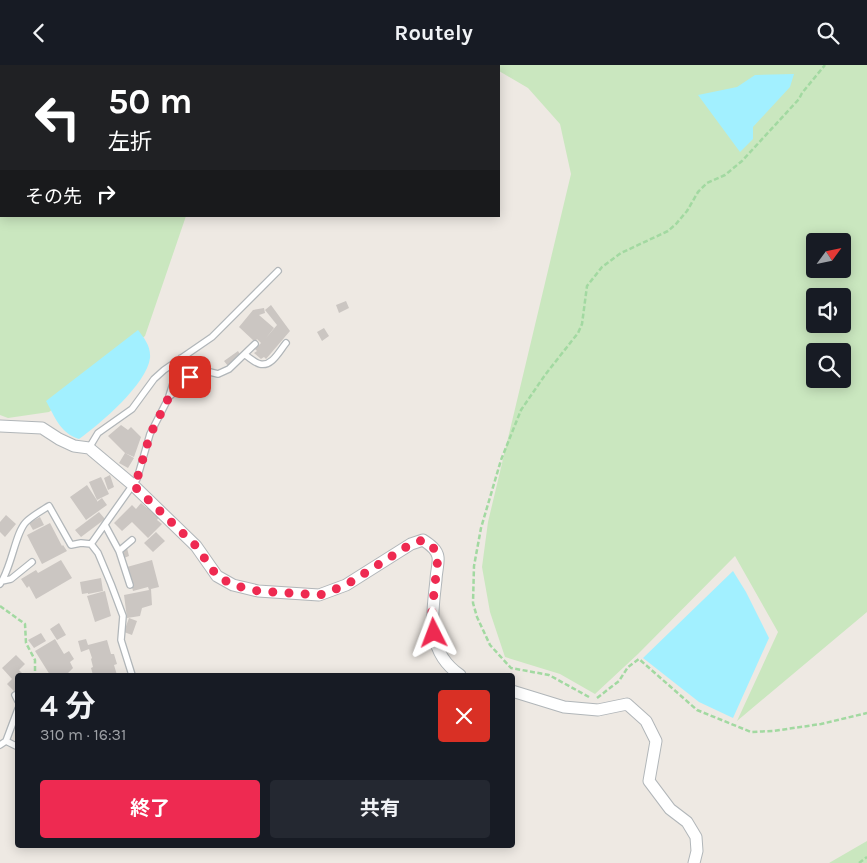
<!DOCTYPE html>
<html lang="ja">
<meta charset="utf-8">
<style>
body{margin:0;font-family:Karla,"Noto Sans JP",sans-serif;background:#242831;color:#f1f3f6;height:100vh;display:flex;flex-direction:column;font-size:19px;white-space:nowrap}
*{box-sizing:border-box;margin:0}
p{font-size:16px;color:#9ea1a6}
.icon{flex:none;width:28px;height:28px;fill:none;stroke:currentColor;stroke-width:2;stroke-linecap:round;stroke-linejoin:round}
.map{position:relative;flex:1;overflow:hidden}
.sheet{position:absolute;left:15px;top:608px;width:500px;height:175px;display:flex;flex-direction:column;background:#171b24;border-radius:5px;box-shadow:0 2px 12px #0003}
.sheet>*{flex:none}
.banner{position:absolute;left:0px;top:0px;width:500px;height:152px;box-shadow:0 2px 12px #0003;background:#202124;color:#fff;overflow:hidden}
.needle{width:32px;rotate:57deg}
.fabs{position:absolute;left:806px;top:168px;display:grid;gap:10px}
.fabs a{display:grid;place-items:center;width:45px;height:45px;border-radius:5px;background:#171b24;box-shadow:0 2px 12px #0003;font-size:25px}
.pin{position:absolute;display:grid;place-items:center;width:42px;height:42px;color:#fff;margin:-21px;border-radius:10px;box-shadow:0 2px 8px #0006}
.me{position:absolute;width:55px;margin:-28px;rotate:357deg;stroke-linejoin:round;filter:drop-shadow(0 0 4px #0008)}
.turn{display:flex;align-items:center;gap:18px;height:105px;padding:0 25px;font-size:22px}
.turn .icon{width:65px;height:65px;stroke-width:2.5}
.turn b{display:block;font-size:35px;line-height:42px}
.then{display:flex;align-items:center;height:48px;padding:0 25px;background:#0003;gap:10px;font-size:19px}
.round{display:grid;place-items:center;flex:none;width:52px;height:52px;border-radius:5px;background:#242831}
.summary{display:flex;align-items:center;justify-content:space-between;height:85px;padding:0 25px}
h1{font-size:30px;font-weight:700;line-height:38px}
.action{display:flex;gap:10px;margin-top:auto;padding:10px 25px}
.action a{flex:1;height:58px;border-radius:5px;background:#ee2a51;color:#fff;font-size:20px;font-weight:700;line-height:58px;text-align:center}
.action a+a{background:#242831;color:#f1f3f6}
header{display:flex;justify-content:space-between;align-items:center;height:65px;padding:0 25px;background:#171b24;font-size:22px;font-weight:700}
.map>svg:first-child{display:block}
</style>
<header><svg class="icon" aria-label="back" viewBox="0 0 24 24"><path d="M15 5l-7 7 7 7"/></svg>Routely<svg class="icon" aria-label="search" viewBox="0 0 24 24"><circle cx="10" cy="10" r="6"/><path d="M15 15l6 6"/></svg></header>
<div class="map">
<svg width="867" height="798" viewBox="0 0 867 798">
<rect width="100%" height="100%" fill="#eee9e3"/>
<path fill="#cae7bf" fill-rule="evenodd" d="M0,0H867V547L737,656L778,567L735,491L638,589L595,629L560,609L505,592L490,547L482,502L488,457L571,109L560,59L528,23L499,6V1H1V151H186L145,271L49,347L8,353L0,350ZM815,176H842V204H815ZM815,231H842V259H815ZM815,286H842V314H815Z
M867,776V798H829Z"/>
<path fill="#a2f0ff" d="M794,9L790,22L753,62V74L740,87L698,30L737,22L755,10Z
M138,265C144,273 151,281 150,293C147,319 100,359 79,374C60,368 55,352 46,336Z
M733,506L746,527L769,573L733,653L699,637L643,593Z"/>
<path fill="#cbc6c2" d="M346,236L349,243L339,248L336,240Z
M271,240L290,266L266,294L264,292L261,294L254,288L257,286L255,284L261,278L257,274L255,277L239,262L253,245L264,243L265,248L259,250L274,263L266,273L277,260L265,245Z
M324,263L329,271L322,276L317,267Z
M238,286L241,291L228,301L224,296Z
M121,360L128,365L131,362L141,372L134,392L125,388L108,371Z
M125,388L134,393L128,403L119,398Z
M110,410L114,422L108,425L104,413Z
M101,412L109,429L97,435L89,417Z
M87,420L98,437V436L102,433L107,440L86,455L70,432Z
M141,438L147,443L148,442L159,452L157,455L162,459L148,473L132,457L122,466L114,458L132,440L136,444Z
M99,447L105,454L81,472L75,465Z
M6,450L16,459L5,472L0,467V457Z
M40,452L44,460L33,465L29,458Z
M50,458L62,481L63,480L67,486L42,499L27,470Z
M156,467L165,476L153,487L144,478Z
M127,483L129,491L124,493L121,485Z
M61,495L72,513L36,534L29,521L27,523L21,514L36,505L38,508Z
M152,495L159,522L151,524L152,540L142,543L140,551L127,553L124,530L149,525L148,522L133,526L127,502Z
M101,513L103,526L88,529V528L82,529L80,517Z
M105,526L111,551L95,557L87,531Z
M129,553L137,556L132,570L124,567Z
M59,558L66,570L57,575L50,564Z
M41,568L46,576L34,583L28,575Z
M55,574L64,589L69,586L74,594L70,597L73,603L66,610H50L35,586Z
M86,574L88,580L107,575L111,589H114L117,599L114,600L117,610H93L91,603L93,602L91,594L92,593L89,584L81,587L78,576Z
M16,590L25,599L19,605L24,610H18V630L7,619L12,614L2,603Z"/>
<g fill="none" stroke-linecap="round" stroke-linejoin="round">
<defs>
<path id="lane" d="M245,290C249,292 255,298 260,299C272,302 280,285 286,278
M169,331L181,293
M89,383L98,368L132,344L154,314L164,305L212,272L278,206
M105,460L119,486L130,520
M119,486L132,475
M2,516L11,514L32,497
M0,519C12,502 15,468 26,457C32,451 41,446 49,441L71,480L81,478L91,479
M132,610L121,575L123,551L111,519L98,488L91,479L137,414L150,369L169,332L190,312L206,306L218,309L229,304L255,279
M15,630L18,636
M6,676L18,644
M0,680L6,676L18,682"/>
<path id="street" d="M0,361L42,363L59,374L74,381L89,383L133,420L196,481L217,511L233,520L258,526L319,530L346,520L411,479L423,475C429,479 437,484 438,492C439,498 436,508 436,515C432,551 426,587 460,610
M512,626L564,642L598,645L627,639L646,656L656,676L649,716L670,744L687,757L696,772L697,786L694,798"/>
</defs>
<use href="#lane" stroke="#b1b6b9" stroke-width="8"/>
<use href="#street" stroke="#b1b6b9" stroke-width="13"/>
<path stroke="#a2d9a1" stroke-width="2.5" stroke-dasharray="5 2.5" stroke-linecap="butt" d="M0,541L25,559L26,578L35,595V610
M589,632L549,610L511,603L490,580L477,552L473,538L474,501L481,463L501,395L521,345L545,310L578,268L582,259L587,221L602,202L621,188L668,166L676,159L687,146L698,127L707,118L725,110L742,96L799,34L802,28L825,0
M597,633L619,616L628,602L639,594L697,645L751,667L773,666L821,659L867,648
M859,798L867,792"/>
<use href="#lane" stroke="#fff" stroke-width="5.5"/>
<use href="#street" stroke="#fff" stroke-width="11"/>
</g>
<g fill="none" stroke-linecap="round" stroke-linejoin="round">
<path stroke="#ee2a51" stroke-width="9" stroke-dasharray="0 16.2" d="M190,312L169,332L150,370L137,414L133,420L196,481L217,511L233,520L258,526L320,530L346,520L411,479L423,475L433,482L438,492L431,555L434,568"/>
</g>
</svg>
<div class="fabs">
<a><svg class="needle" viewBox="-14 -14 28 28"><path d="M0-13l5 13h-10z" fill="#e53935"/><path d="M0 13l5-13h-10z" fill="#9ea1a6"/></svg></a>
<a><svg class="icon" aria-label="sound" viewBox="0 0 24 24"><path d="M4 9h4l5-4v14l-5-4H4zM17 9q2 3 0 6"/></svg></a>
<a><svg class="icon" aria-label="search" viewBox="0 0 24 24"><circle cx="10" cy="10" r="6"/><path d="M15 15l6 6"/></svg></a>
</div>
<div class="pin" style="left:190px;top:312px;background:#d93025"><svg class="icon" aria-label="arrive" viewBox="0 0 24 24"><path d="M6 21V4h12l-3 4 3 4H6"/></svg></div>
<svg class="me" style="left:434px;top:568px" viewBox="-20 -20 40 40"><path d="M0-17L14 15 0 8-14 15z" fill="#ee2a51" stroke="#fff" stroke-width="4"/></svg>
<div class="banner">
<div class="turn"><svg class="icon" aria-label="left" viewBox="0 0 24 24"><path d="M17 20v-9H6M10 6l-5 5 5 5"/></svg><div><b>50 m</b>左折</div></div>
<div class="then">その先<svg class="icon" aria-label="right" viewBox="0 0 24 24"><path d="M7 20v-9h11M14 6l5 5-5 5"/></svg></div>
</div>
<section class="sheet">
<div class="summary"><div><h1>4 分</h1><p>310 m · 16:31</p></div><a class="round" style="background:#d93025;color:#fff"><svg class="icon" aria-label="close" viewBox="0 0 24 24"><path d="M6 6l12 12M18 6L6 18"/></svg></a></div>
<div class="action"><a>終了</a><a>共有</a></div>
</section>
</div>
